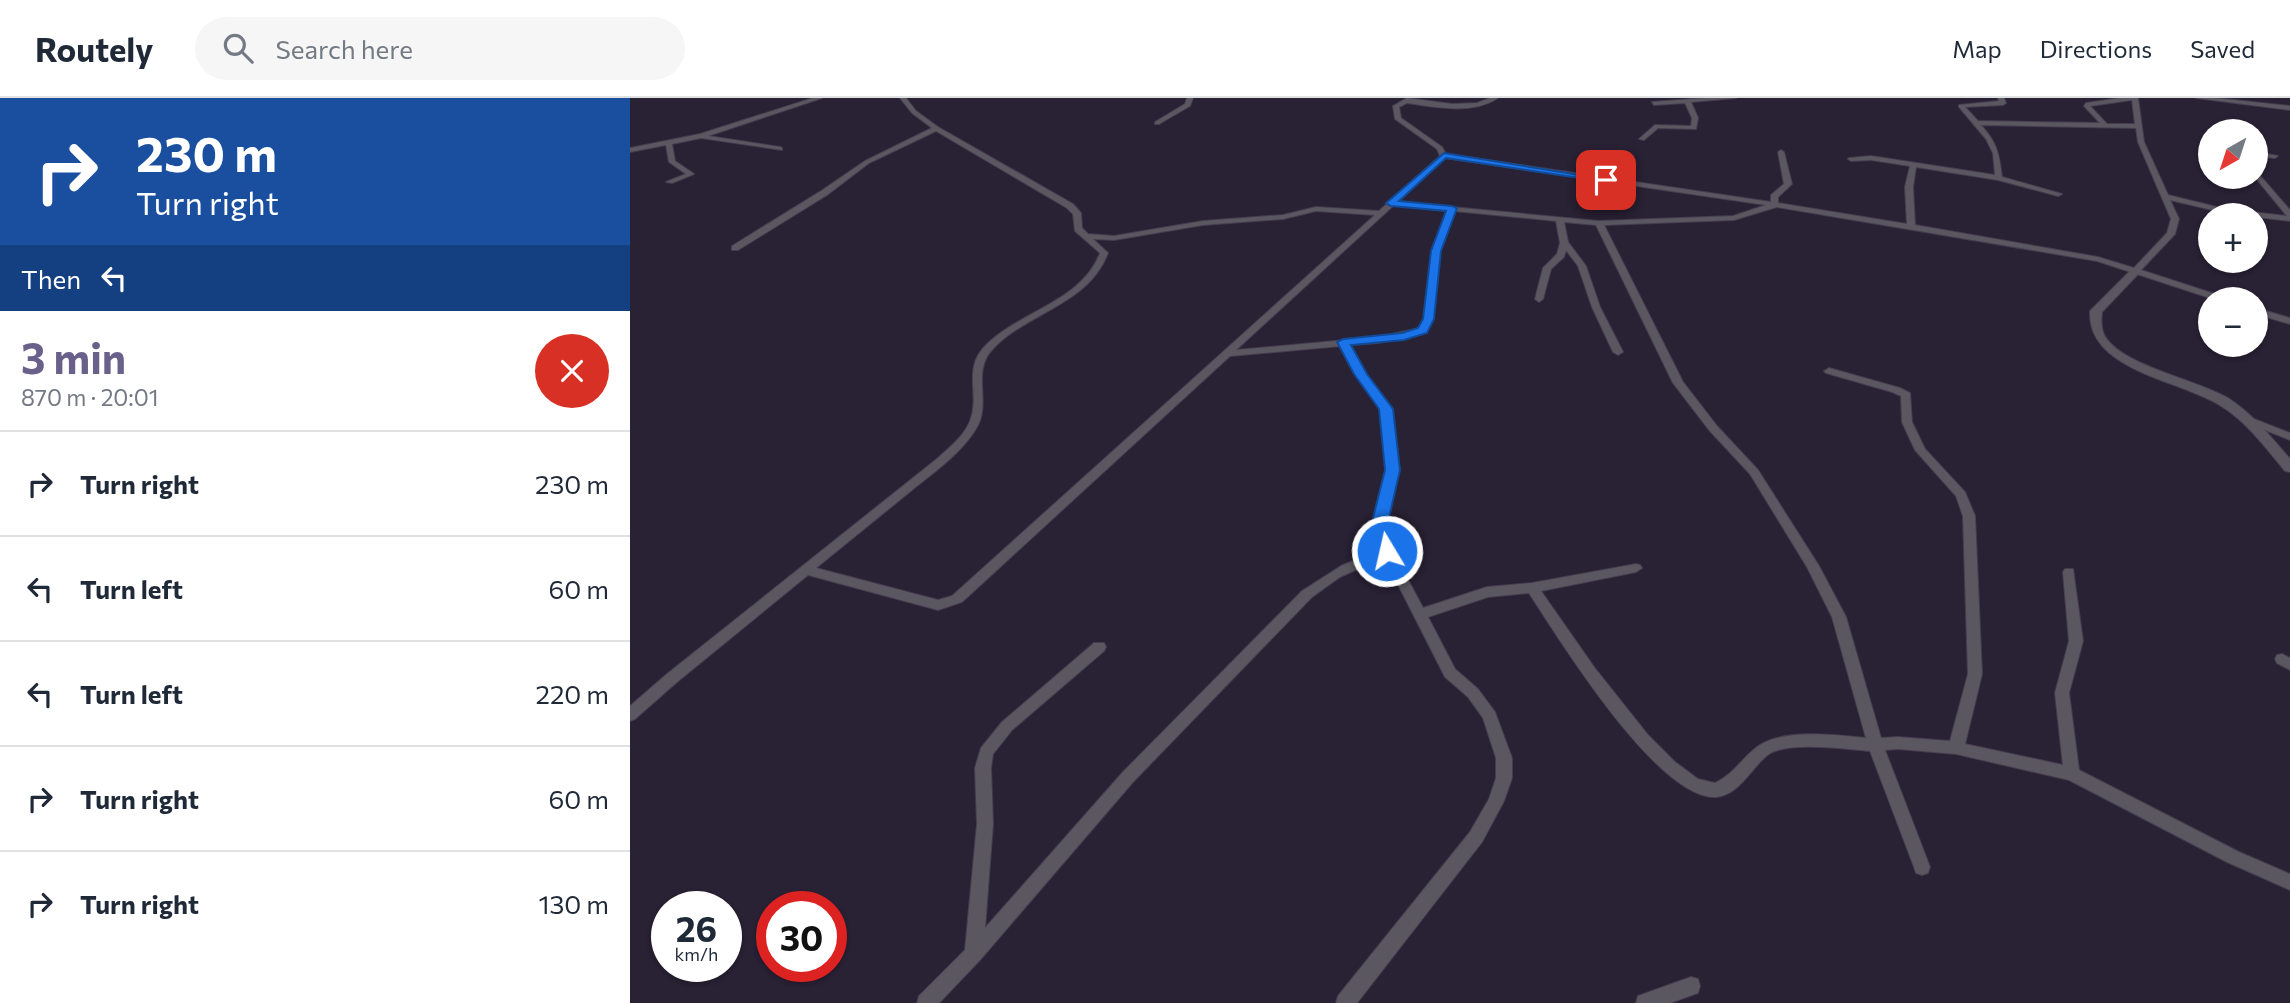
<!DOCTYPE html>
<meta charset="utf-8">
<style>
body{margin:0;font-family:Commissioner,sans-serif;background:#f6f6f7;color:#1f2937;height:100vh;display:flex;flex-direction:column;font-size:26px;white-space:nowrap}
*{box-sizing:border-box;margin:0}
p{font-size:23px;color:#747a83}
.icon{flex:none;width:38px;height:38px;fill:none;stroke:currentColor;stroke-width:2;stroke-linecap:round;stroke-linejoin:round}
.map{position:relative;flex:1;overflow:hidden}
.side{display:flex;flex-direction:column;background:#fff;width:630px}
.side>*{flex:none}
.hud{background:#1a4fa0;color:#fff;overflow:hidden}
.needle{width:46px;rotate:219deg}
.tools{position:absolute;left:1568px;top:21px;display:grid;gap:14px}
.tools a{display:grid;place-items:center;width:70px;height:70px;border-radius:50%;background:#fff;box-shadow:0 2px 5px #0004;font-size:35px}
.speed{position:absolute;left:21px;top:793px;display:flex;gap:14px;font-size:35px;font-weight:700;text-align:center}
.speed>*{display:grid;place-content:center;width:91px;height:91px;border-radius:50%;background:#fff;box-shadow:0 2px 5px #0004;line-height:1}
.speed small{font-size:18px;font-weight:400}
.speed .limit{border:10px solid #d22;background:#fff;color:#111}
.pin{position:absolute;display:grid;place-items:center;width:60px;height:60px;color:#fff;margin:-30px;border-radius:14px;box-shadow:0 4px 10px #0006}
.me{position:absolute;width:77px;margin:-38px;rotate:351deg;stroke-linejoin:round;filter:drop-shadow(0 0 5px #0008)}
.turn{display:flex;align-items:center;gap:24px;height:147px;padding:0 21px;font-size:32px}
.turn .icon{width:91px;height:91px;stroke-width:2.5}
.turn b{display:block;font-size:49px;line-height:60px}
.then{display:flex;align-items:center;height:66px;padding:0 21px;background:#0003;gap:14px;font-size:26px}
.round{display:grid;place-items:center;flex:none;width:74px;height:74px;border-radius:37px;background:#f6f6f7}
.summary{display:flex;align-items:center;justify-content:space-between;height:119px;padding:0 21px}
h1{font-size:42px;font-weight:700;line-height:52px;color:#6a618a}
ul{padding:0;list-style:none}
li{display:flex;align-items:center;gap:21px;height:105px;padding:0 21px;border-top:2px solid #e0e1e3}
li div{flex:1}
li b{display:block;font-size:26px}
li em{font-style:normal}
header{display:flex;align-items:center;gap:42px;box-sizing:border-box;height:98px;padding:0 35px;background:#fff;border-bottom:2px solid #e0e1e3}
header strong{font-size:33px}
nav{display:flex;gap:38px;margin-inline-start:auto;font-size:24px}
.search{width:490px;height:63px;background:#f6f6f7;display:flex;align-items:center;gap:18px;box-sizing:border-box;padding:0 24px;border-radius:38px;color:#747a83;font-size:26px}
main{display:flex;flex:1;min-height:0}
.map>svg:first-child{display:block}
</style>
<header>
<strong>Routely</strong>
<div class="search"><svg class="icon" aria-label="search" viewBox="0 0 24 24"><circle cx="10" cy="10" r="6"/><path d="M15 15l6 6"/></svg>Search here</div>
<nav><a>Map</a><a>Directions</a><a>Saved</a></nav>
</header>
<main>
<section class="side">
<div class="hud">
<div class="turn"><svg class="icon" aria-label="right" viewBox="0 0 24 24"><path d="M7 20v-9h11M14 6l5 5-5 5"/></svg><div><b>230 m</b>Turn right</div></div>
<div class="then">Then<svg class="icon" aria-label="left" viewBox="0 0 24 24"><path d="M17 20v-9H6M10 6l-5 5 5 5"/></svg></div>
</div>
<div class="summary"><div><h1>3 min</h1><p>870 m · 20:01</p></div><a class="round" style="background:#d93025;color:#fff"><svg class="icon" aria-label="close" viewBox="0 0 24 24"><path d="M6 6l12 12M18 6L6 18"/></svg></a></div>
<ul>
<li><svg class="icon" aria-label="right" viewBox="0 0 24 24"><path d="M7 20v-9h11M14 6l5 5-5 5"/></svg><div><b>Turn right</b></div><em>230 m</em></li>
<li><svg class="icon" aria-label="left" viewBox="0 0 24 24"><path d="M17 20v-9H6M10 6l-5 5 5 5"/></svg><div><b>Turn left</b></div><em>60 m</em></li>
<li><svg class="icon" aria-label="left" viewBox="0 0 24 24"><path d="M17 20v-9H6M10 6l-5 5 5 5"/></svg><div><b>Turn left</b></div><em>220 m</em></li>
<li><svg class="icon" aria-label="right" viewBox="0 0 24 24"><path d="M7 20v-9h11M14 6l5 5-5 5"/></svg><div><b>Turn right</b></div><em>60 m</em></li>
<li><svg class="icon" aria-label="right" viewBox="0 0 24 24"><path d="M7 20v-9h11M14 6l5 5-5 5"/></svg><div><b>Turn right</b></div><em>130 m</em></li>
</ul>
</section>
<div class="map">
<svg width="1660" height="905" viewBox="0 0 1660 905">
<rect width="100%" height="100%" fill="#292134"/>
<g fill="none" stroke-linecap="round" stroke-linejoin="round">
<defs>
<path id="minor" d="M183,0H192L78,38L150,49L152,50V52L71,40L42,46L45,63L64,76L42,85L36,84L56,76L39,64L36,47L0,54V50L70,36Z
M270,0H276L286,13L308,29L443,106L451,115L452,130L458,136L484,138L573,123L653,117L686,109L749,113L810,58L807,51L765,21L763,8L777,0L822,6L847,5L860,0H868C843,17 804,9 777,5L769,9L771,20L812,49L816,56L1141,104V97L1154,86L1148,54L1151,52L1154,54L1162,86L1148,99V105L1277,126L1275,89L1280,68L1241,62L1221,63L1218,61L1219,60L1241,58L1365,77L1363,55L1356,41L1329,9V7L1369,3L1368,0H1374L1376,5L1373,7L1335,9L1348,23L1470,25L1454,8L1456,5L1490,0H1508L1514,44L1538,97L1595,111L1657,118L1625,79L1626,73L1660,112V123L1626,119V117L1595,115L1540,102L1549,121L1545,136L1511,172L1594,199L1595,201H1583L1467,163L1147,109L1104,122L974,127L1053,284L1087,328L1128,372L1189,468L1216,519L1251,640L1268,639L1320,643L1338,576L1333,418L1326,398L1285,352L1272,324L1271,298L1262,294L1196,275L1194,273L1199,270L1270,290L1280,295L1282,324L1295,351L1335,394L1345,418L1352,576L1335,646L1433,667L1425,595L1439,543L1433,474L1435,471H1443L1453,543L1439,595L1449,672L1609,754L1660,776V792L1597,764L1439,682L1326,656L1268,651L1255,652L1300,769L1298,775L1292,777L1286,775L1284,769L1240,653C1216,651 1159,643 1139,656C1122,668 1110,697 1086,699C1028,702 929,541 899,495L858,499L798,519L825,571L848,591L865,614L882,660V680L874,703L852,744L727,905H706L708,898L840,734L859,701L866,680V660L853,620L838,599L815,579L754,459L710,479L682,499L503,684L350,862L309,905H287L289,898L335,852L347,726L345,670L351,650L372,624L464,545H474L476,549L474,553L382,632L363,656L361,670L363,726L355,830L493,674L672,493L711,468L750,451L745,420L757,372L751,311L726,277L711,248L600,258L332,504L308,512L178,477L47,584L5,621L0,623V608L37,576L308,360C320,349 334,338 340,323C351,295 331,271 357,246C391,213 452,203 470,155L445,133L443,116L437,110L306,33L239,65L197,97L108,152H102V148L191,93L235,63L302,30L282,15ZM1502,2L1505,26H1477L1460,8ZM1351,27L1506,30L1508,44L1541,121L1537,135L1504,170L1468,159L1285,127L1283,89L1286,69L1368,82L1428,98L1432,96L1372,79C1369,55 1367,45 1351,27ZM815,60L1136,107L1103,118L969,123L768,104ZM764,107L817,113L802,153L795,221L790,230L748,239L606,252ZM686,113L745,117L322,498L308,502L186,470C218,444 250,418 282,392C304,374 332,355 347,329C361,305 342,275 361,253C394,215 458,208 478,155L463,141L484,142L573,127L653,121ZM824,113L926,123L930,145L927,156L913,170L905,201L909,204L913,201L921,171L934,159L936,152L948,168L962,209L983,254L988,257L993,254L970,209L956,168L938,144L934,124L966,127L1043,285L1079,332L1120,376L1177,469L1202,519L1236,640C1205,637 1153,630 1127,649C1112,660 1103,677 1085,685L1068,681L1045,664L1018,637L964,569L911,493L1006,474L1012,470L1010,467L1006,466L902,485L857,489L793,510L763,453L757,420L769,372L761,311L736,276L720,247L748,245L796,234L803,221L810,153Z
M557,0H563L560,8L529,26H525V24L555,6Z
M1075,0H1106L1061,4L1068,20L1066,31L1028,30L1014,42L1009,41L1025,27L1061,28L1062,20L1055,5L1024,7L1022,4Z
M1566,0H1585L1660,8V12Z
M1626,54L1648,58L1645,60L1626,58Z
M1626,210L1660,220V226L1626,216Z
M1619,319L1660,335V342L1615,324V320Z
M1652,556L1660,560V572L1647,565L1645,561L1647,557Z
M1061,879L1068,881L1070,888L1068,895L1040,905H1006L1008,898Z"/>
<path id="tertiary" d="M1503,170L1512,172L1472,214C1471,223 1471,233 1476,240C1495,268 1567,282 1598,300C1623,316 1641,339 1660,361V374L1655,373C1636,350 1617,324 1591,308C1551,282 1457,273 1460,213Z"/>
</defs>
<use href="#minor" stroke="#453d4f" stroke-width="2"/>
<use href="#tertiary" stroke="#453d4f" stroke-width="2"/>
<use href="#minor" fill="#5b5761" fill-rule="evenodd"/>
<use href="#tertiary" fill="#5b5761" fill-rule="evenodd"/>
</g>
<path fill="#1a73e8" stroke="#114b97" stroke-width="2" d="M814,55L981,82L976,84L816,60L769,103L822,108L827,110L811,153L804,221L797,235L774,242L721,247L737,276L763,311L770,372L759,420L765,453L757,458L749,453L743,420L755,372L749,311L724,276L707,244L713,241L772,235L788,230L793,221L801,153L816,113L761,108L756,105Z"/>
</svg>
<div class="tools">
<a><svg class="needle" viewBox="-14 -14 28 28"><path d="M0-13l5 13h-10z" fill="#e53935"/><path d="M0 13l5-13h-10z" fill="#747a83"/></svg></a>
<a>+</a>
<a>−</a>
</div>
<div class="speed"><div>26<small>km/h</small></div><div class="limit">30</div></div>
<div class="pin" style="left:976px;top:82px;background:#d93025"><svg class="icon" aria-label="arrive" viewBox="0 0 24 24"><path d="M6 21V4h12l-3 4 3 4H6"/></svg></div>
<svg class="me" style="left:757px;top:453px" viewBox="-20 -20 40 40"><circle r="17" fill="#1a73e8" stroke="#fff" stroke-width="3"/><path d="M0-11L8 9 0 5-8 9z" fill="#fff"/></svg>
</div>
</main>
